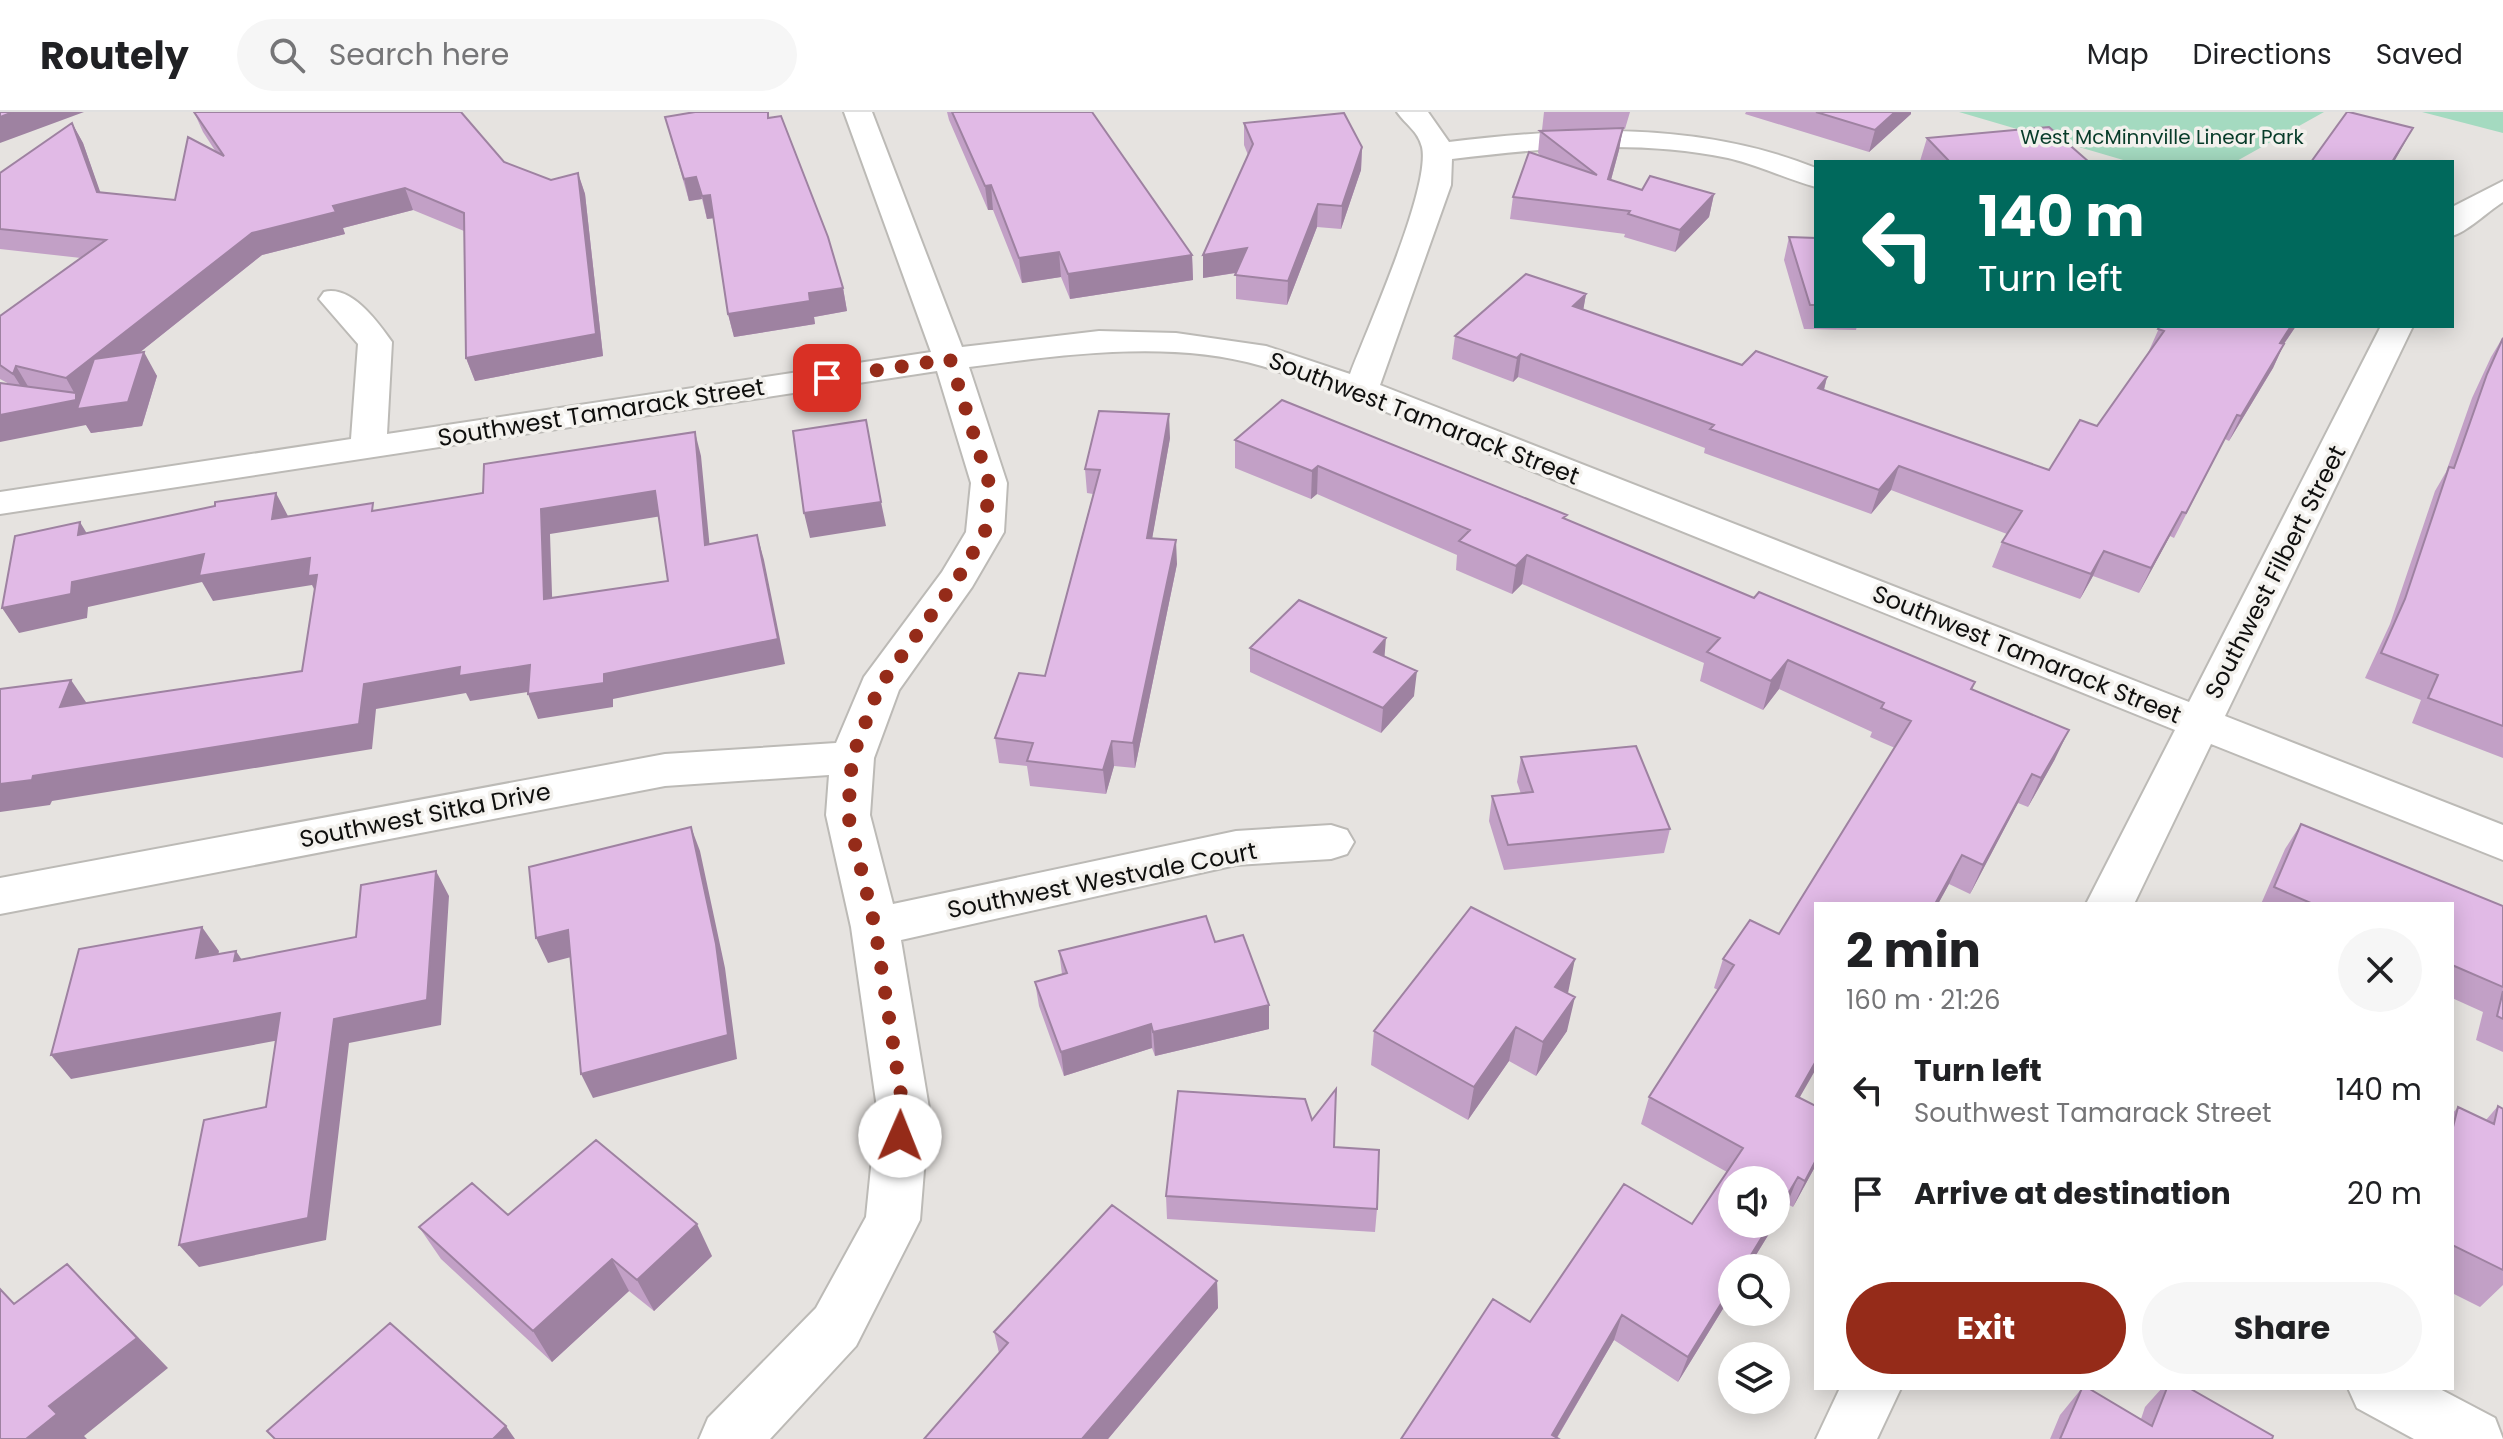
<!DOCTYPE html>
<meta charset="utf-8">
<style>
body{margin:0;font-family:Poppins,sans-serif;background:#f6f6f6;color:#202124;height:100vh;display:flex;flex-direction:column;font-size:30px;white-space:nowrap}
*{box-sizing:border-box;margin:0}
p{font-size:26px;color:#757577}
.icon{flex:none;width:44px;height:44px;fill:none;stroke:currentColor;stroke-width:2;stroke-linecap:round;stroke-linejoin:round}
.map{position:relative;flex:1;overflow:hidden}
.sheet{position:absolute;left:1814px;top:790px;width:640px;height:488px;display:flex;flex-direction:column;background:#fff;border-radius:0px;box-shadow:0 4px 20px #0003}
.sheet>*{flex:none}
.banner{position:absolute;left:1814px;top:48px;width:640px;height:168px;border-radius:0px;box-shadow:0 4px 20px #0003;background:#00695c;color:#fff;overflow:hidden}
.fabs{position:absolute;left:1718px;top:1054px;display:grid;gap:16px}
.fabs a{display:grid;place-items:center;width:72px;height:72px;border-radius:50%;background:#fff;box-shadow:0 4px 20px #0003;font-size:40px}
.pin{position:absolute;display:grid;place-items:center;width:68px;height:68px;color:#fff;margin:-34px;border-radius:16px;box-shadow:0 4px 12px #0006}
.me{position:absolute;width:88px;margin:-44px;rotate:1deg;stroke-linejoin:round;filter:drop-shadow(0 0 6px #0008)}
.turn{display:flex;align-items:center;gap:28px;height:168px;padding:0 32px;font-size:36px}
.turn .icon{width:104px;height:104px;stroke-width:2.5}
.turn b{display:block;font-size:56px;line-height:68px}
.round{display:grid;place-items:center;flex:none;width:84px;height:84px;border-radius:42px;background:#f6f6f6}
.overview{display:flex;align-items:center;justify-content:space-between;height:136px;padding:0 32px}
h1{font-size:48px;font-weight:700;line-height:60px}
.primary-button{display:flex;gap:16px;margin-top:auto;padding:16px 32px}
.primary-button a{flex:1;height:92px;border-radius:48px;background:#952b19;color:#fff;font-size:32px;font-weight:700;line-height:92px;text-align:center}
.primary-button a+a{background:#f6f6f6;color:#202124}
ul{padding:0;list-style:none}
li{display:flex;align-items:center;gap:24px;height:104px;padding:0 32px}
li div{flex:1}
li b{display:block;font-size:30px}
li em{font-style:normal}
header{display:flex;align-items:center;gap:48px;box-sizing:border-box;height:112px;padding:0 40px;background:#fff;border-bottom:2px solid #e0e0e0}
header strong{font-size:38px}
nav{display:flex;gap:44px;margin-inline-start:auto;font-size:28px}
.search{width:560px;height:72px;background:#f6f6f6;display:flex;align-items:center;gap:20px;box-sizing:border-box;padding:0 28px;border-radius:44px;color:#757577;font-size:30px}
.map>svg:first-child{display:block}
</style>
<header>
<strong>Routely</strong>
<div class="search"><svg class="icon" aria-label="search" viewBox="0 0 24 24"><circle cx="10" cy="10" r="6"/><path d="M15 15l6 6"/></svg>Search here</div>
<nav><a>Map</a><a>Directions</a><a>Saved</a></nav>
</header>
<div class="map">
<svg width="2503" height="1327" viewBox="0 0 2503 1327">
<rect width="100%" height="100%" fill="#e6e3e0"/>
<path fill="#a4dac0" d="M1959,0H2324L2235,50H2130Z
M2422,0H2503V21Z"/>
<g fill="none" stroke-linecap="round" stroke-linejoin="round">
<defs>
<path id="minor" d="M844,0H872L962,235L1099,219L1176,221L1266,234L1350,262C1367,217 1431,75 1422,35C1418,19 1406,13 1397,0H1428L1449,30C1573,15 1698,9 1816,56V75C1786,67 1759,53 1728,46C1638,27 1542,36 1452,47L1451,73L1380,273L2189,590L2381,214H2413L2225,604L2503,713V748L2211,632L2134,792H2086L2175,618L1349,285C1320,275 1291,263 1262,254C1170,227 1062,243 969,255L1007,371L1004,420L972,475L899,578L874,646L870,703L893,792L1236,719L1331,713L1347,718L1354,730L1347,742L1331,747L1236,753L901,828L929,996L920,1108L856,1234L770,1327H699L708,1306L816,1196L866,1105L877,996L851,815L826,703L829,663L665,674L0,802V766L665,642L836,631L864,565L942,460L966,420L971,371L937,259L0,402V380L351,327L358,232L319,187L324,180C351,173 377,209 392,230L387,322L931,240Z
M2503,69V90C2487,100 2467,120 2452,124L2454,94Z
M1840,1276H1901L1877,1327H1816Z
M2348,1276H2438L2495,1306L2503,1327H2414L2357,1296Z"/>
</defs>
<use href="#minor" stroke="#bcbab6" stroke-width="4"/>
<use href="#minor" fill="#fff" fill-rule="evenodd"/>
</g>
<path fill="#c2a0c6" d="M194,0L504,50L551,68L578,61L585,82L603,244L475,269L466,246L464,119L413,98L343,116L345,122L262,143L139,241L157,264L142,314L91,321L86,313L0,267V204L81,146L0,137V61L72,11L83,31L100,81L175,88L216,40L203,20Z
M947,0H1092L1192,143L1193,168L1070,187L1061,165L1022,171L993,98H988L949,8Z
M1544,0H1630L1625,17H1622L1619,38L1611,68L1642,78L1714,82L1709,105L1675,140L1624,125L1625,122L1510,107L1513,85L1542,45L1538,41L1540,19L1591,17L1542,18Z
M1746,0H1911V2L1869,40L1745,2Z
M665,5L770,6L843,176L847,199L814,205L815,212L734,225L728,202L713,106L707,107L702,87L689,89Z
M1244,11L1362,35L1361,58L1341,117L1317,115L1287,193L1236,187V161L1203,166L1248,43L1244,33Z
M1927,26L2089,50H1922L1920,49Z
M1789,125L1816,126V214H1857L1856,218L1804,217L1784,148Z
M1586,182L1583,198L1742,253L1827,265L1824,278L2049,358L2097,314L2148,241L2160,214H2296L2284,232L2273,256L2229,329L2225,327L2174,426L2170,424L2139,481L2093,464L2080,487L1992,455L2002,430L2007,422L1891,378L1871,402L1704,341L1705,336L1518,265L1513,270L1452,247L1455,224Z
M2503,225V646L2412,611L2421,588L2365,566L2390,512L2435,379L2446,360L2472,286L2491,245Z
M1170,326L1152,426L1177,452L1135,656L1114,654L1106,682L1030,674L1027,654L999,651L995,626L1045,564L1093,382L1087,381L1085,357Z
M1235,328L1566,408L1754,486L1975,570L1972,578L2055,647L2028,695L2018,691L1970,782L1949,772L1938,792H1816L1800,986L1816,1053L1793,1095L1787,1092L1732,1112H1775L1678,1270L1614,1228L1557,1326L1401,1327L1530,1210L1692,1112L1727,1060L1641,1012L1649,985L1718,878L1714,876L1723,847L1779,822L1895,636L1870,625L1872,620L1779,577L1763,598L1700,569L1704,551L1522,472L1512,482L1456,458L1457,443L1317,382L1311,387L1235,356Z
M1250,536L1385,545L1414,584L1381,621L1250,560Z
M1521,645L1670,717L1664,741L1504,758L1489,709L1492,684L1521,682L1517,670Z
M2301,712L2503,794V940L2476,928L2483,900L2452,886V792H2261L2285,737Z
M1215,830L1269,917L1155,944L1152,936L1064,964L1039,894L1035,870L1062,862L1059,839Z
M1568,881L1567,919L1536,964L1509,949L1468,1008L1371,953L1374,919Z
M2498,994L2503,997V1173L2480,1195L2452,1181V1002L2458,995L2486,1008Z
M1312,1008L1334,1035L1377,1097L1375,1120L1167,1107L1166,1084Z
M508,1103L712,1144L654,1199L629,1179L552,1250L441,1147L419,1115Z
M1217,1169L1218,1196L1108,1327H924L999,1241L994,1220Z
M2082,1276H2088L2141,1307L2145,1295L2162,1276H2189L2272,1327H2050L2060,1303Z"/>
<path fill="#9e82a1" d="M13,0H84L0,31V5Z
M1895,0H1911V2L1869,40L1875,18Z
M72,11L83,31L108,102L97,80Z
M1623,16L1619,38L1605,90L1608,67Z
M2413,16L2394,50H2392Z
M1362,35L1361,58L1341,117L1342,94Z
M578,61L585,82L603,244L475,269L466,246Z
M696,65L702,87L689,89L684,67Z
M991,73L993,98H988L985,74Z
M405,76L413,98L343,116L345,122L262,143L80,288L144,240L157,264L142,314L91,321L86,313L0,330V303L76,284L66,266L252,121L333,94Z
M1714,82L1709,105L1675,140L1680,118Z
M710,83L715,106L707,107L702,84Z
M1318,92L1317,115L1287,193L1288,169Z
M1247,136V159L1203,166V143Z
M1059,140L1061,165L1022,171L1019,146Z
M1192,143L1193,168L1070,187L1068,162Z
M843,176L847,199L814,205L815,212L734,225L728,202L809,181Z
M1586,182L1582,205L1573,194Z
M2291,214H2296L2268,255L2280,231Z
M2284,232L2273,256L2229,329L2241,304Z
M1521,242L1518,265L1513,270L1517,246Z
M16,254L29,276L27,284L13,262Z
M1827,265L1821,289L1818,276Z
M1169,302L1170,326L1148,450L1147,426Z
M695,320L701,344L712,458L705,433Z
M1318,354L1317,382L1311,387L1312,359Z
M1899,354L1891,378L1871,402L1879,378Z
M655,379L662,404L550,422L553,512L544,487L541,397Z
M276,381L289,406L272,407Z
M881,390L886,414L810,426L804,401Z
M2182,400L2170,424L2139,481L2151,456Z
M80,410L95,435L78,423Z
M757,423L764,448L785,552L613,587V595L538,607L528,582L604,562Z
M1176,428L1177,452L1135,656L1133,631Z
M2104,439L2093,464L2080,487L2091,462Z
M204,442L310,446L323,471L320,489L312,473L213,489L202,470L88,495L87,506L19,521L2,496L72,470Z
M1527,443L1522,472L1512,482L1516,454Z
M1386,526L1384,551L1374,540Z
M1788,548L1779,577L1763,598L1771,569Z
M530,553L541,578L470,589L466,581L376,597L372,637L52,689L50,693L0,700V672L33,664L364,572L460,555Z
M1417,559L1414,584L1381,621L1383,596Z
M71,568L88,593L60,595Z
M2069,618L2055,647L2028,695L2041,666Z
M1112,629L1114,654L1106,682L1103,658Z
M2032,662L2018,691L1970,782L1983,753Z
M691,715L700,739L725,856L737,947L593,986L581,962Z
M1962,743L1949,772L1938,792H1935Z
M436,759L449,784L441,913L349,931L326,1128L199,1155L179,1133Z
M202,815L219,839L213,871L196,846Z
M568,818L579,843L548,851L536,826Z
M236,839L252,863L234,849Z
M1575,847L1568,881L1555,875Z
M1575,885L1567,919L1536,964L1543,930Z
M1269,893V917L1155,944L1153,920Z
M280,901L296,925L71,967L51,943Z
M1151,912L1152,936L1064,964L1061,940Z
M1516,915L1509,949L1468,1008L1474,975Z
M1816,949V957L1785,1011L1796,984Z
M1816,1048V1053L1793,1095L1805,1069Z
M1798,1065L1787,1092L1776,1110V1102Z
M697,1112L712,1144L654,1199L637,1168Z
M1770,1112H1775L1748,1156H1743Z
M612,1147L629,1179L552,1250L533,1219Z
M67,1152L168,1256L84,1324L87,1327H26L49,1294Z
M1217,1169L1218,1196L1108,1327H1082Z
M1732,1174V1182L1678,1270L1688,1245Z
M1622,1203L1614,1228L1556,1327L1552,1323Z
M506,1314L515,1327H493Z"/>
<path fill="#e1bae6" stroke="#9e82a1" stroke-width="2" fill-rule="evenodd" d="M0,0H13L0,5Z
M194,0H461L504,50L551,68L578,61L596,222L466,246L464,101L405,76L333,94L336,100L252,121L66,266L16,254L13,262L0,253V204L106,128L0,117V61L72,11L97,80L175,88L188,25L224,44Z
M695,0H768V6L781,4L828,125L843,176L809,181L810,189L728,202L710,83L702,84L696,65L684,67L665,5Z
M952,0H1092L1192,143L1068,162L1059,140L1019,146L991,73L985,74Z
M1816,0H1895L1875,18Z
M2347,0H2349L2413,16L2392,50H2311Z
M1344,1L1362,35L1342,94L1318,92L1288,169L1235,163L1247,136L1203,143L1253,32L1244,11Z
M2049,15L2089,50H1950L1927,26Z
M1623,16L1608,67L1642,78L1650,64L1714,82L1680,118L1628,102L1630,99L1513,85L1529,40L1597,63L1540,19Z
M1789,125L1816,126V193H1810Z
M1526,162L1586,182L1573,194L1742,253L1756,239L1827,265L1818,276L2049,358L2080,308L2097,314L2164,219L2158,217L2160,214H2291L2280,231L2284,232L2241,304L2237,303L2186,401L2182,400L2151,456L2104,439L2091,462L2002,430L2022,399L1899,354L1879,378L1710,317L1714,313L1521,242L1517,246L1455,224Z
M2503,226V614L2428,586L2438,563L2381,541L2405,487L2449,355L2454,356L2487,262Z
M144,240L128,290L77,297L94,247Z
M0,271L76,281V288L0,303Z
M1282,288L1567,403L1563,406L1754,486L1759,480L1975,570L1971,577L2069,618L2041,666L2032,662L1983,753L1962,743L1935,792H1816V949L1796,984L1816,994V1048L1805,1069L1798,1065L1776,1102V1068H1732V1112H1770L1743,1156H1732V1174L1688,1245L1622,1203L1552,1323L1559,1327H1401L1493,1187L1530,1210L1624,1072L1692,1112L1743,1036L1649,985L1734,853L1723,847L1750,808L1779,822L1911,609L1881,596L1884,591L1788,548L1771,569L1707,540L1720,526L1527,443L1516,454L1459,429L1470,418L1318,354L1312,359L1235,328Z
M1099,299L1169,302L1147,426L1176,428L1133,631L1112,629L1103,658L1027,649L1033,631L995,626L1019,561L1045,564L1100,358L1085,357Z
M866,308L881,390L804,401L793,319Z
M695,320L705,433L757,423L778,527L604,562V571L528,582L530,553L459,564L460,555L364,572L359,612L33,664L32,668L0,672V577L71,568L60,595L302,559L317,463L308,464L310,446L199,464L204,442L72,470L71,482L2,496L15,424L80,410L78,423L215,394V390L276,381L272,407L373,391L372,399L483,381L484,352ZM655,379L668,469L544,487L541,397Z
M1299,488L1386,526L1374,540L1417,559L1383,596L1250,536Z
M1636,634L1670,717L1508,733L1492,684L1533,680L1521,645Z
M2301,712L2503,794V875L2452,853V792H2313L2274,775Z
M691,715L716,832L728,923L581,962L568,818L536,826L529,755Z
M436,759L427,888L334,907L308,1106L179,1133L204,1008L266,995L280,901L51,943L79,837L202,815L196,846L236,839L234,849L356,825L361,773Z
M1471,795L1575,847L1555,875L1575,885L1543,930L1516,915L1474,975L1374,919Z
M1206,804L1215,830L1243,823L1269,893L1153,920L1151,912L1061,940L1035,870L1067,861L1059,839Z
M2503,879V907L2497,904Z
M1336,977L1334,1035L1379,1038L1377,1097L1166,1084L1178,979L1305,987L1312,1008Z
M2498,994L2503,997V1158L2452,1133V1019L2458,995L2494,1012Z
M596,1028L697,1112L637,1168L612,1147L533,1219L419,1115L472,1071L508,1103Z
M1112,1093L1217,1169L1082,1327H924L1008,1231L994,1220Z
M67,1152L137,1226L49,1294L57,1302L26,1327H0V1177L14,1192Z
M390,1211L506,1314L493,1327H275L267,1319Z
M2082,1276H2088L2152,1314L2167,1276H2189L2273,1324L2272,1327H2060Z"/>
<g fill="none" stroke-linecap="round" stroke-linejoin="round">
<path stroke="#952b19" stroke-width="14" stroke-dasharray="0 25.2" d="M827,266L950,247L989,371L985,420L958,466L879,575L852,646L848,703L875,815L903,996L900,1024"/>
</g>
<g text-anchor="middle" dominant-baseline="central" stroke-width="7" stroke-linejoin="round" paint-order="stroke">
<g font-size="20" fill="#073b29" stroke="#f3f1ed">
<text x="2162" y="25">West McMinnville Linear Park</text>
</g>
<g font-size="24" fill="#0f0f0e" stroke="#f3f1ed">
<text transform="translate(601 300) rotate(-9)">Southwest Tamarack Street</text>
<text transform="translate(1424 306) rotate(21)">Southwest Tamarack Street</text>
<text transform="translate(2275 460) rotate(-63)">Southwest Filbert Street</text>
<text transform="translate(2027 542) rotate(22)">Southwest Tamarack Street</text>
<text transform="translate(425 703) rotate(-11)">Southwest Sitka Drive</text>
<text transform="translate(1102 768) rotate(-11)">Southwest Westvale Court</text>
</g>
</g>
</svg>
<div class="fabs">
<a><svg class="icon" aria-label="sound" viewBox="0 0 24 24"><path d="M4 9h4l5-4v14l-5-4H4zM17 9q2 3 0 6"/></svg></a>
<a><svg class="icon" aria-label="search" viewBox="0 0 24 24"><circle cx="10" cy="10" r="6"/><path d="M15 15l6 6"/></svg></a>
<a><svg class="icon" aria-label="layers" viewBox="0 0 24 24"><path d="M12 4l9 5-9 5-9-5zM3 14l9 5 9-5"/></svg></a>
</div>
<div class="pin" style="left:827px;top:266px;background:#d93025"><svg class="icon" aria-label="arrive" viewBox="0 0 24 24"><path d="M6 21V4h12l-3 4 3 4H6"/></svg></div>
<svg class="me" style="left:900px;top:1024px" viewBox="-20 -20 40 40"><circle r="19" fill="#fff"/><path d="M0-13L10 11 0 6-10 11z" fill="#952b19"/></svg>
<div class="banner">
<div class="turn"><svg class="icon" aria-label="left" viewBox="0 0 24 24"><path d="M17 20v-9H6M10 6l-5 5 5 5"/></svg><div><b>140 m</b>Turn left</div></div>
</div>
<section class="sheet">
<div class="overview"><div><h1>2 min</h1><p>160 m · 21:26</p></div><a class="round"><svg class="icon" aria-label="close" viewBox="0 0 24 24"><path d="M6 6l12 12M18 6L6 18"/></svg></a></div>
<ul>
<li><svg class="icon" aria-label="left" viewBox="0 0 24 24"><path d="M17 20v-9H6M10 6l-5 5 5 5"/></svg><div><b>Turn left</b><p>Southwest Tamarack Street</p></div><em>140 m</em></li>
<li><svg class="icon" aria-label="arrive" viewBox="0 0 24 24"><path d="M6 21V4h12l-3 4 3 4H6"/></svg><div><b>Arrive at destination</b></div><em>20 m</em></li>
</ul>
<div class="primary-button"><a>Exit</a><a>Share</a></div>
</section>
</div>
